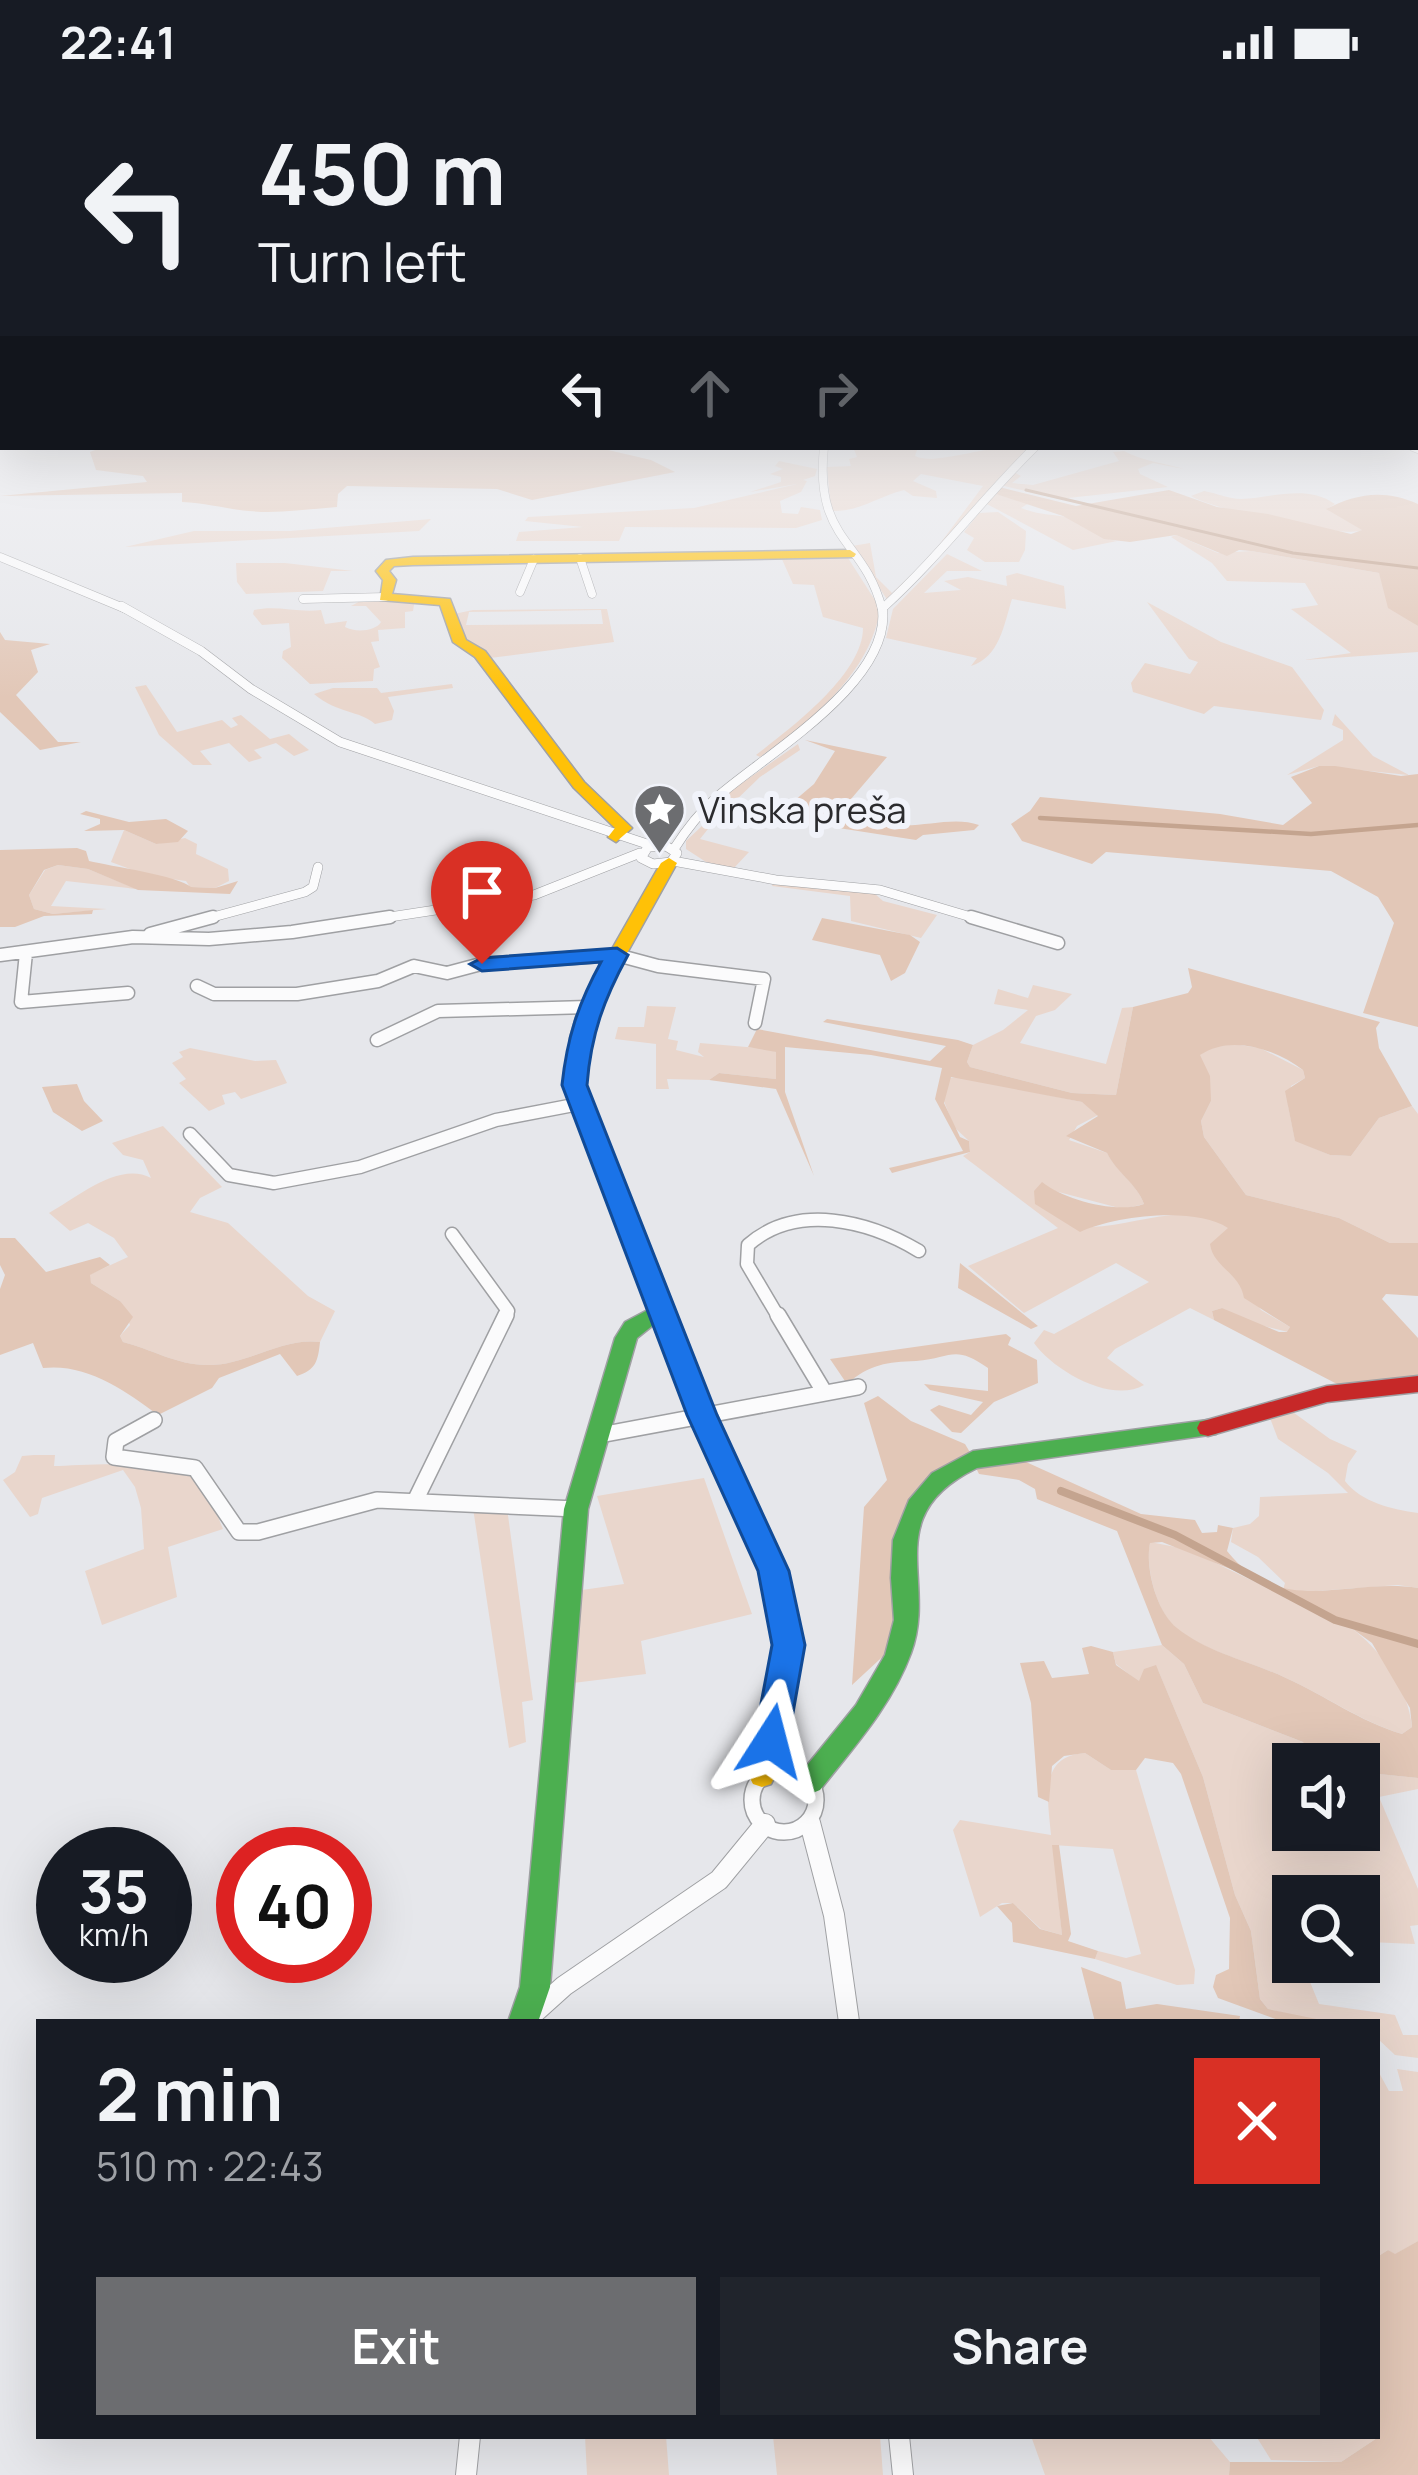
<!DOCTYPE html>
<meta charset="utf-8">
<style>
body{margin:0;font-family:Manrope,sans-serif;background:#20242c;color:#f1f3f6;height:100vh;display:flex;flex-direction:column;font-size:45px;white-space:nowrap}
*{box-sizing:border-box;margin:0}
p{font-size:39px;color:#9ea1a6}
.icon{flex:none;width:66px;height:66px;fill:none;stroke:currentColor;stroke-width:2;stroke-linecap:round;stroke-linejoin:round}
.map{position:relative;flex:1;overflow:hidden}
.details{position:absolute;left:36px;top:1935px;width:1344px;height:420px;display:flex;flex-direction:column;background:#171b24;border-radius:0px;box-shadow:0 12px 48px #0002}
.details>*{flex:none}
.banner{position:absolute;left:0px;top:0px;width:1419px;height:366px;box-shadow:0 12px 48px #0002;background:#171b24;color:#f1f3f6;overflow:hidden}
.fabs{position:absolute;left:1272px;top:1659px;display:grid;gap:24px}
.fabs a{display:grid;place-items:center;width:108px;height:108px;border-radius:0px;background:#171b24;box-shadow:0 12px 48px #0002;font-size:60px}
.speed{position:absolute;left:36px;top:1743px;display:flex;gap:24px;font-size:60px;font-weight:700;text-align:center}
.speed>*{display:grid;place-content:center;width:156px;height:156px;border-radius:50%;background:#171b24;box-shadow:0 12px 48px #0002;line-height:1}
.speed small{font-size:30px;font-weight:400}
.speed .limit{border:18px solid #d22;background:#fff;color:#111}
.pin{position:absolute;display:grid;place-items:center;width:102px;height:102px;color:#fff;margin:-123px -51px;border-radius:50% 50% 50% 0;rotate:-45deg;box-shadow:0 0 12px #0007}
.pin .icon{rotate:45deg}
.me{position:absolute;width:132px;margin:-66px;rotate:9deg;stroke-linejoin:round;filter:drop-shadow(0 0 9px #0008)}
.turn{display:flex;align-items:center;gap:42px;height:252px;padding:0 60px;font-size:54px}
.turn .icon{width:156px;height:156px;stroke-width:2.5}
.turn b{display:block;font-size:84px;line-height:102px}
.lanes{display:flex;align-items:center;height:114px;padding:0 60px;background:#0003;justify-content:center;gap:60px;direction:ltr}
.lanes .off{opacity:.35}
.round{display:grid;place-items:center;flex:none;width:126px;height:126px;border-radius:0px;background:#20242c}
.summary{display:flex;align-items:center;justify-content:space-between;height:204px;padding:0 60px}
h1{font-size:72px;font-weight:700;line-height:90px}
.action{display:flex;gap:24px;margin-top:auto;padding:24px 60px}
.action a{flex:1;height:138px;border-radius:0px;background:#6c6d70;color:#fff;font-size:48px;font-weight:700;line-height:138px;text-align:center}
.action a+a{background:#20242c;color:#f1f3f6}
.status{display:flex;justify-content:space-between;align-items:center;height:84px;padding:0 60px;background:#171b24;direction:ltr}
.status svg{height:33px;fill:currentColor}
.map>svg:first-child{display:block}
</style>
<div class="status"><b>22:41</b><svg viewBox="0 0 49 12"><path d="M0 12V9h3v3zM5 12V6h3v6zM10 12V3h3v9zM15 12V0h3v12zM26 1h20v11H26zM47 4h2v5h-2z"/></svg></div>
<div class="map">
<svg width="1418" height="2391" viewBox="0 0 1418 2391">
<rect width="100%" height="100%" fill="#e6e7eb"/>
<path fill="#e9d6cc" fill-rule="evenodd" d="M853,363L917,366L915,372C935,383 994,357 1027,365L944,464L888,517L852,462L870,459L876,493L892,509L930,473L983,402L921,390L913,397L936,407L937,414L913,412L904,406C877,413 859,428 831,427L827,383L851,382L849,375L857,373Z
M1124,367C1143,377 1163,379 1184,385L1153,379L1138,385L1140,390L1168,403L1059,415L1000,401L1012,387L1021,392L1012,399L1033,401L1119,377L1113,368Z
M779,377L817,385L815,392L803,396L807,397L801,408L780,417L782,429L798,430L801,423L820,426L822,436L796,444L625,443L619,457H516L519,448L583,443L525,437L528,433L694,424L797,400L750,408L781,398V393L770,390L783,385L775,382Z
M1204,407C1216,409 1229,415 1241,415C1273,414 1306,400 1335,420L1327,425L1363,446C1344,455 1211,425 1191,412Z
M993,409L1029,419L1021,424C1037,430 1046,430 1060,432C1080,434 1096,454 1117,457L1073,466L985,419Z
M998,428L1026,447L1025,466L1019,478H985L967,466L974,454L964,448L979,429Z
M431,435L419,447L125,463L194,447H290Z
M1176,451L1218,469L1251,467L1379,489L1395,526L1418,542V568L1304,576L1351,569L1291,525L1318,521L1305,499L1227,497L1212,479L1171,453Z
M947,470L982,487H947L924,509L961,506L944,497L968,493L1007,502L1006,492L1017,489L1064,502L1066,525L1012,515C1004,540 1000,573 971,582L977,574L886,554L893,525Z
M781,473L848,474L880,524C872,588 810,638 760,673L756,671C791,644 863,590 863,544L823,533L814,501L793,500Z
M236,479H285L353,487H331L323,507L246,510L237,498Z
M366,514L415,515L413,527L405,528V544L378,546L379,557L371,558L380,583L374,585L373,597L310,600L282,574L283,567L291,563L289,539L262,541L253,530L254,526C277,521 297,529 321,526L325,540L347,537L345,543C356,549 376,547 381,538L366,522H351Z
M1147,518L1221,558L1292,583L1324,626L1321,636L1214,622L1204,630L1133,608L1131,599L1145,579L1190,590L1198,578L1189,575Z
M607,525L614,558L490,574L462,553L454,530L473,526ZM601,526L603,540L466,541L469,528Z
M452,600L453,604L388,613L394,627L392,636L375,640C359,626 338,630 314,610L333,604H377L381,609Z
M146,601L177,648L222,636L231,644L238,641L232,634L241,631L270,655L289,650L309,666L294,672L276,659L254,666L262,674L249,678L229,659L200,667L212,681H193L159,651L135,603Z
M1335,630L1373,672L1409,691L1319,682L1287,691L1343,656V646L1332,641Z
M798,660L800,666L760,693L731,721L774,734L724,725L700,755L749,768L733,785L706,778L686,765V757L718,727L716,717Z
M124,746L156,760L185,754L197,760L196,770L228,785L229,797L215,804L190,803L186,797L149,792L111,778Z
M58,781L88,785L137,805L66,797L51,822L107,825L53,830L34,825L29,811L45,786Z
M774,798L874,809L883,817L937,831L921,854L851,837L850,812L772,802Z
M1033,901L1072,910L1055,926L1036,932L1020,959L1106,980L1122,924L1133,923L1116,1011L1072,1009L970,983L967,978L973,961L1003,946L1028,926L994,920L998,905L1028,914Z
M647,922L676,923L668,955L678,957L676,966L704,973L698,968L700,959L769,965L776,968V995L719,989L709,996L667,995L669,1005H656V960L615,955L618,943H644Z
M1232,960L1260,964L1303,986L1305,994L1291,1002L1288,1021L1295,1056L1330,1071L1351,1072L1379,1034L1412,1022L1418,1030V1159H1390L1339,1134L1246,1111L1204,1053L1201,1037L1211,1017L1199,971L1212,963Z
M190,964L255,977L276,976L287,999L241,1015L235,1008L222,1011L225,1020L209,1027L179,999L186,995L172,979L183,973L179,968Z
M960,993L1082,1018L1096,1026L1098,1031L1077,1042L1069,1056L1107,1069C1117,1088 1137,1100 1144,1120L1123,1125L1051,1106L1042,1099L1091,1143C1138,1142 1183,1116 1229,1143L1241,1198L1261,1226L1290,1243L1288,1248L1248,1238L1222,1224L1212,1227L1214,1236L1190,1224L1115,1265L1107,1274L1144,1301C1112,1320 1054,1287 1034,1259L1044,1246L1054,1250L1149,1198L1116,1179L1024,1229L968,1182L1058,1144L963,1072L970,1068L969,1057L954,1043L942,1012L949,994Z
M163,1042L222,1103L200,1114L190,1128L228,1139L308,1212L335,1227L320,1258C281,1253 247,1282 207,1281C177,1281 151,1265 123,1258L120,1252L130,1241L120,1217L91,1199L89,1191L128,1173L114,1154L88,1139L70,1147L49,1129C78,1113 119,1077 151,1094L143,1076L123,1071L112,1059Z
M1290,1326L1330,1355L1357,1367L1348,1380L1345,1397C1362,1419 1392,1425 1418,1429V1504L1398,1501L1290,1509L1283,1506L1285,1499L1258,1473L1231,1458L1233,1444L1250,1440L1259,1432L1260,1413L1348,1409L1328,1389L1278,1355L1270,1334Z
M34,1371H55L54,1382C86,1381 184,1373 204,1400C213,1412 217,1432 223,1445L168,1463L177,1513L102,1541L85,1487L144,1465L141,1424L135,1403L123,1386L42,1414L38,1430L30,1433L3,1396L15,1388L22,1372Z
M704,1394L752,1530L641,1557L646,1590L573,1599L575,1507L624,1500L597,1412Z
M473,1424H507L533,1616L522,1618L526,1658L509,1664Z
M1150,1458L1186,1465L1350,1543C1381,1566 1408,1603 1412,1643L1402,1650C1360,1637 1326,1612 1286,1594C1250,1577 1207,1569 1176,1544C1156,1527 1145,1482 1150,1458Z
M1162,1561L1184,1580L1203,1619L1303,1658L1315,1680H1293V1746H1359V1688L1418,1694V1705L1379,1713L1418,1805V1841L1410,1842L1415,1860L1369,1858L1359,1835V1812H1349L1334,1794L1293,1793L1280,1798L1275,1812L1293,1858V1878H1302L1319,1920L1395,1931L1403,1951H1418V1974L1395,1971L1377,1954V1938L1314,1936L1268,1925L1260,1915L1251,1847L1235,1811L1203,1693L1158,1586L1139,1598L1116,1580L1113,1568Z
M1085,1669L1111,1686H1136L1195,1886L1194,1900L1177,1901L1095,1875L1098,1867L1126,1874L1141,1870L1113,1765L1053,1761L1062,1851L1041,1845L1013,1819H1002L980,1833L953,1746L960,1736L1051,1751C1048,1716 1038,1672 1085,1669Z
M1377,1985L1389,2007H1403L1397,1985L1418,1988V2157L1394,2171L1388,2166L1377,2173Z
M1377,2336V2354L1341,2378L1271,2376L1256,2352H1377Z
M585,2352H666L669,2391H587Z
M773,2352H880L883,2391H777Z
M1031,2352H1208L1230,2378L1229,2391H1045Z"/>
<path fill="#e2c7b7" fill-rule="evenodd" d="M103,363H595L651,376L675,388L532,416L497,405L347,402L338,410L337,423C308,425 278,430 249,427C226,425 207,419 182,418V409L0,412L147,398L143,392L96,386L90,368Z
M999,403L1076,422L1169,406L1217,423L1268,430L1351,450L1362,446L1326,425C1357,409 1385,405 1418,420V542L1388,524L1379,489L1251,467L1239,466L1227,472L1176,451L1130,458L1104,455L1063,432L993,409Z
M0,548L5,556L50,560L31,566L38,588L16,611L58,658H81L40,666L0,628Z
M805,656L887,673L839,729C859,733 879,739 899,741C925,743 955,732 979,741L974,746L923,751L916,756L774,734L814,700L835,667Z
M1335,682L1401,692L1418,690V943L1363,929L1394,839L1378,813L1331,787L1106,768L1092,780L1022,757L1011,740L1030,727L1040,713L1220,730L1283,741L1312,719L1291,693L1319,682Z
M86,727L129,738L166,735L188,747L178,758L156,760L124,746L84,747L100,740V735L80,730Z
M77,764L86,767L89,777C110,782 179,792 191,803L215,804L238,797L230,810L138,806L88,785L58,781L44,786L29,811L34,825L53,830L93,826L92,830L44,832L15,843H0V766Z
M822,834L910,851L920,858L905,889L891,897L880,871L812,856Z
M1188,884L1380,938L1376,944L1379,964L1412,1022L1379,1034L1351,1072L1330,1071L1295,1057L1285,1007L1305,994L1303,986C1275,965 1231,950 1200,971L1210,992L1211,1017L1201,1037L1204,1053L1246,1111L1339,1134L1390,1159H1418V1212L1386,1210L1382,1215L1418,1254V1292L1337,1300L1214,1236L1212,1227L1222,1224L1279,1248H1287L1290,1243L1244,1214C1240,1189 1213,1183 1210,1160L1228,1144C1195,1122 1114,1132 1080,1148L1035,1120L1034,1107L1042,1098C1064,1116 1117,1130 1144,1120C1137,1100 1116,1088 1107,1069L1066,1052L1098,1032L1082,1018L951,993L944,1019L960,1053L969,1057L970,1068L892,1089L889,1084L963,1067L935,1015L942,984L871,971L785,963V1008L814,1092L776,1005L709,996L719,989L776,995V968L748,963L757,945L930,977L946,962L823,938L827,935L958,956L973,961L967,978L970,983L1072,1009L1116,1011L1133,923L1188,909L1192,903Z
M77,1000L84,1017L103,1037L82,1047L53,1028L42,1003Z
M0,1154H15L46,1188L100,1173L110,1181L90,1191L91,1199L120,1217L133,1233L120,1252L123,1258C151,1265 177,1281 207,1281C247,1282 281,1253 320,1258C318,1277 316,1286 297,1292L280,1270L219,1294L212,1304L158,1331C125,1306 86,1279 43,1284L33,1259L0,1271V1205L5,1191L0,1181Z
M960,1179L1038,1242L1031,1245L958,1204Z
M1006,1250L1011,1254L1008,1261L1037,1276L1038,1299L994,1318L961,1349L952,1348L930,1326L939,1321L971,1331L983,1318L930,1306L924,1300L988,1307V1284C954,1260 952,1274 916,1277C887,1278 870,1280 847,1300L830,1275Z
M878,1312L911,1337L965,1360L971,1370L929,1393L892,1564L852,1601L864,1423L887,1396L864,1319Z
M1026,1378L1141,1430L1195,1436L1202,1449L1217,1448L1218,1441L1233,1444L1227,1467C1281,1535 1349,1493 1418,1504V1694L1359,1688V1680H1315L1303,1658L1203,1619L1184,1580L1162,1561L1117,1447L1037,1415L1035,1405L1019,1396L979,1390L975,1382ZM1162,1458L1243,1490L1350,1543L1372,1559L1410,1624L1412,1643L1402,1650C1359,1637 1326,1612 1286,1594C1250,1577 1208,1569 1177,1544C1156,1527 1145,1483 1150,1459Z
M1091,1562L1113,1568L1116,1581L1139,1597L1144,1585L1156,1581L1203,1693L1235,1811L1251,1847L1260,1915L1268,1925L1331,1938H1284L1218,1914L1213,1903L1216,1891L1229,1885L1230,1834L1181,1690L1173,1679L1145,1674L1136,1686H1111L1085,1669L1064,1672L1052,1682L1049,1718L1038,1713L1031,1619L1020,1579L1044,1577L1052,1594L1089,1590L1082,1564Z
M1052,1761H1059L1071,1850L1068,1857L1098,1867L1095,1875L1013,1858L1012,1839L997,1822L1013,1819L1040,1845L1062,1851Z
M1081,1883L1121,1898L1126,1925L1157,1920L1240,1932L1239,1938H1095Z
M1418,2157V2391H1229L1230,2378H1341L1377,2354V2173L1388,2166L1395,2170Z"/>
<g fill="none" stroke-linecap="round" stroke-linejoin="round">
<path stroke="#c4a48f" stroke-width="3" d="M1026,406L1293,469L1418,484"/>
<path stroke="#c4a48f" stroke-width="4.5" d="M1040,734L1311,750L1418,741"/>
<path stroke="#c4a48f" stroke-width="8" d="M1061,1407L1175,1451L1335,1536L1418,1560"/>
<defs>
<path id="street-far4" d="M824,363C814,458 864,454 882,525
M1413,363L1418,365
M0,473L126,525
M580,474L592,510
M520,508L534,475
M303,515L385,513
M884,523C939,473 982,415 1035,363"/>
<path id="street-far3" d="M121,522L201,567L251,605L340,658L653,762
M666,762L677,769L671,778L653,780L641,774L648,763Z
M674,765C686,746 699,729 716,714C763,672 895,597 882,522
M673,777L776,796L880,806L981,836
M202,836L305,808L313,803L318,783
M370,836L534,811L640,769"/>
<path id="street-far2" d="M971,833L1058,859
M150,850L213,833
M26,869L21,918L128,909
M0,871L133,853L209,855L292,848L390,833
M197,902L214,910H297L378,897L414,882L447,889L481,880L617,871L658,882L764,895L755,939
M377,956L438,927L588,923
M190,1050L229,1091L274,1099L360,1083L496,1036L579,1020
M452,1150L508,1227L505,1234
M779,1234L747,1180L748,1161C797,1118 869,1137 919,1167"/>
<path id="street-far1" d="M778,1231L823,1306
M154,1336L116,1357L114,1373L195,1384L239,1448H258L377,1416L576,1425
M600,1351L858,1303
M415,1417L506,1231
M752 1716a32 32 0 1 1 64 0a32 32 0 1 1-64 0Z
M809,1736L811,1742"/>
<path id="street" d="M810,1739L834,1831L849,1938
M524,1938L564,1902L719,1796L765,1740
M899,2352L903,2391
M466,2391L470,2352"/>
<path id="fast" d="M661,1219L672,1226L637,1254L588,1425L550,1903L538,1938H508L520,1903L564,1425L615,1254L625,1238Z
M1208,1336L1216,1338L1219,1344L1216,1350L977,1384C878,1432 938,1497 911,1569C892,1621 854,1663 820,1706L810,1710L800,1706L797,1698L800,1690L856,1621L885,1571L894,1536L891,1494L893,1456L909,1416L932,1389L973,1367Z"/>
<path id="slow" d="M850,466L856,470L854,473L413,481L394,482L389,487L396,496L392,510L450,515L466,556L485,567L584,698L632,744L616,758L608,753L615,744L574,704L475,573L453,558L440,521L380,516L383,496L376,487L386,476L413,473Z
M669,774L677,779L597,923L588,954L584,1001L648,1173L713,1331L775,1460L797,1528L801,1561L775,1692L771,1700L762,1703L753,1700L749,1692L775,1561L773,1528L751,1460L691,1331L628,1173L566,1001L570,954L579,923L661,779Z"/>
<path id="jam" d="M1418,1292V1308L1327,1318L1208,1352L1200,1350L1197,1344L1200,1338L1327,1302Z"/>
</defs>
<use href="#street-far4" stroke="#9fa0a3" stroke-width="9"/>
<use href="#street-far3" stroke="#9fa0a3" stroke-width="10"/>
<use href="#street-far2" stroke="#9fa0a3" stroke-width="15"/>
<use href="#street-far1" stroke="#9fa0a3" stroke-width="18"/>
<use href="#street" stroke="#9fa0a3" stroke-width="22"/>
<use href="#fast" stroke="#9fa0a3" stroke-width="3"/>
<use href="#slow" stroke="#9fa0a3" stroke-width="3"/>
<use href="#jam" stroke="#9fa0a3" stroke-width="3"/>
<use href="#street-far4" stroke="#fbfbfc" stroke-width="8"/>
<use href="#street-far3" stroke="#fbfbfc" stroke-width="9"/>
<use href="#street-far2" stroke="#fbfbfc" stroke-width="12"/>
<use href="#street-far1" stroke="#fbfbfc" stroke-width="15"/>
<use href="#street" stroke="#fbfbfc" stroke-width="20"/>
<use href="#fast" fill="#4caf50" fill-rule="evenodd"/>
<use href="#slow" fill="#ffc107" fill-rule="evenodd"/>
<use href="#jam" fill="#c62828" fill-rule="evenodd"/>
</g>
<linearGradient id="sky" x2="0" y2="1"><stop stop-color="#99aec4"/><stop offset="0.46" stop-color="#f4f4f6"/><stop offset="1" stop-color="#f4f4f6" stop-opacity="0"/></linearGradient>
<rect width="1418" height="614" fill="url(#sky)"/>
<path fill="#1a73e8" stroke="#114b97" stroke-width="3" d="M617,864L628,871C604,915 591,950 587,1001L717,1331L789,1487L805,1561L788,1657L783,1667L771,1672L759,1667L754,1657L772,1561L758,1487L687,1331L562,1001C567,954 578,920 601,878L482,887L470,880L482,874Z"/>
<defs>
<symbol id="sight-pin" viewBox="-11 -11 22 30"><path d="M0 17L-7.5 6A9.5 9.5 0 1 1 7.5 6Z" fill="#6c6d70" stroke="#f1f3fa"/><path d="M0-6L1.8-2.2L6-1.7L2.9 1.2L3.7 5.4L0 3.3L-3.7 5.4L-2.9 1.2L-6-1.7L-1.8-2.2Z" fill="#fff"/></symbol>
</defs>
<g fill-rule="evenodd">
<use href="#sight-pin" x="630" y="696" width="59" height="81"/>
</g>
<g text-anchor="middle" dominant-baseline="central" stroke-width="12" stroke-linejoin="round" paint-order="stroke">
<g font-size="36" fill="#2b2b2e" stroke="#f1f3fa" text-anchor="start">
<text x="698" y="725">Vinska preša</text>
</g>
</g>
</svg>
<div class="fabs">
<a><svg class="icon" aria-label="sound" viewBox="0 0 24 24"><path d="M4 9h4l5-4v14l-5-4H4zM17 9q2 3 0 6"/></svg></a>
<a><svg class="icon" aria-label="search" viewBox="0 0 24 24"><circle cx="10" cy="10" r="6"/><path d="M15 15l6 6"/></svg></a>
</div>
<div class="speed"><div>35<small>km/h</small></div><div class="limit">40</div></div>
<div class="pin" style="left:482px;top:880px;background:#d93025"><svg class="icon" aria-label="arrive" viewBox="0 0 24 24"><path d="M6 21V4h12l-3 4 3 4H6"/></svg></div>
<svg class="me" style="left:771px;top:1657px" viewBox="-20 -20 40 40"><path d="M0-17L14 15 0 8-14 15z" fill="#1a73e8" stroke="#fff" stroke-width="4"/></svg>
<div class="banner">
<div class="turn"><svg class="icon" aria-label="left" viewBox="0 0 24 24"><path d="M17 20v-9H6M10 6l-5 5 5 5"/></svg><div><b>450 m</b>Turn left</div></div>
<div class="lanes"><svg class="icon" aria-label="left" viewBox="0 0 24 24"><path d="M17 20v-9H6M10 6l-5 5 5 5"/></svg><svg class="icon off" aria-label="ahead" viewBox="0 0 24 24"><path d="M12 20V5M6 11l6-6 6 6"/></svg><svg class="icon off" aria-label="right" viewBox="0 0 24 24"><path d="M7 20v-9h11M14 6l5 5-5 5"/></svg></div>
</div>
<section class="details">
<div class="summary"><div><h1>2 min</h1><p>510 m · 22:43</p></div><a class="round" style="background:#d93025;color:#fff"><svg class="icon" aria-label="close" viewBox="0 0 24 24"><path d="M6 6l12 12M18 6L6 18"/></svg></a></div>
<div class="action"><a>Exit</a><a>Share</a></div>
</section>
</div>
